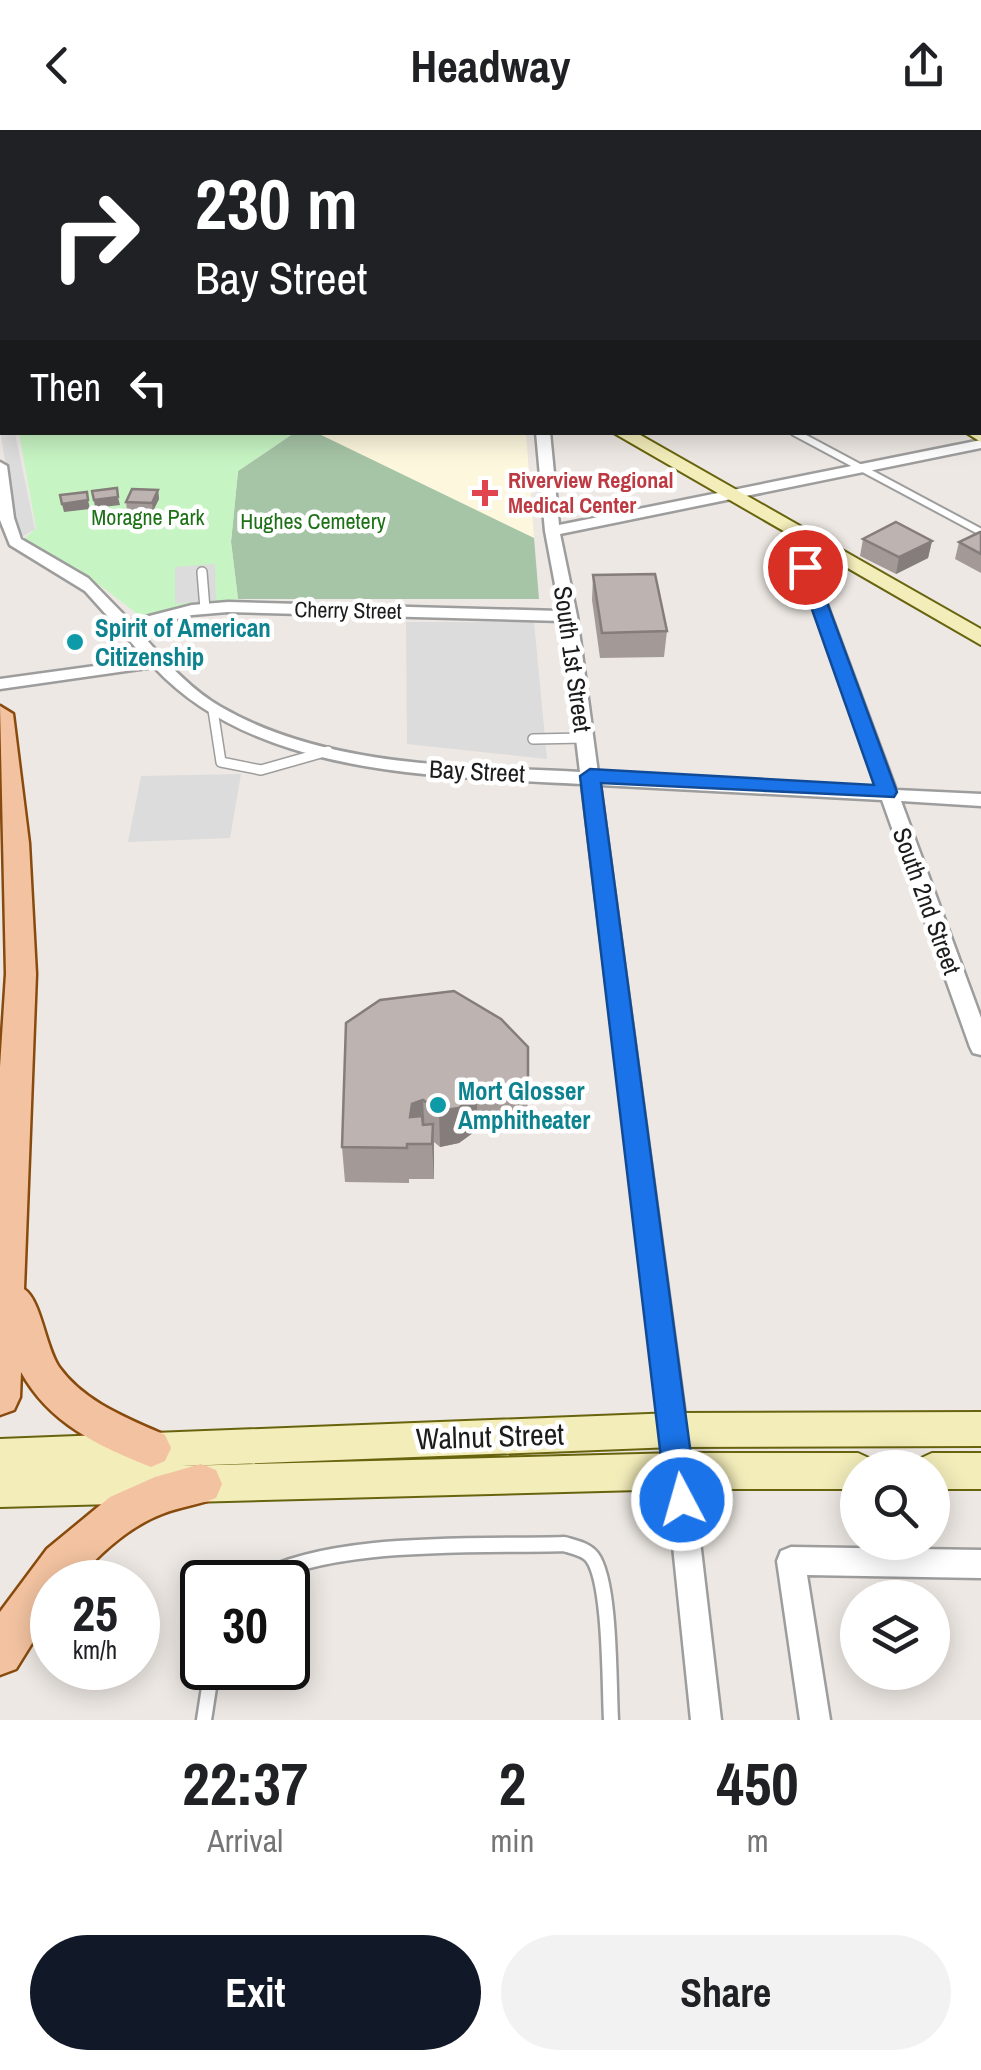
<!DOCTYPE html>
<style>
body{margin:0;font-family:"Archivo Narrow",sans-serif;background:#f2f2f2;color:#202124;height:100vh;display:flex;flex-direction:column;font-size:38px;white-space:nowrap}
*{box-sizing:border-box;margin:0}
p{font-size:32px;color:#757577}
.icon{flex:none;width:55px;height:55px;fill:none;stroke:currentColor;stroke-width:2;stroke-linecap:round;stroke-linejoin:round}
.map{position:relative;height:1590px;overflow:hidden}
.panel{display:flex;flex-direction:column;background:#fff;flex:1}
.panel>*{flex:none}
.guide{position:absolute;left:0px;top:0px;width:982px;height:305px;box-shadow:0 5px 25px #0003;background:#202124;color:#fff;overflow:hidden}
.buttons{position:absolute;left:840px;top:1320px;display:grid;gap:20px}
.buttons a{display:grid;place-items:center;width:110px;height:110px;border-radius:50%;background:#fff;box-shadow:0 5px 25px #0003;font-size:50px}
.speed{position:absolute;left:30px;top:1430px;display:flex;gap:20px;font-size:50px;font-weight:700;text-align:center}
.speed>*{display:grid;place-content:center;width:130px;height:130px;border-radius:50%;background:#fff;box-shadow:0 5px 25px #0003;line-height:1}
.speed small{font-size:25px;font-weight:400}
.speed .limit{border:5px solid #111;border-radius:15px;background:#fff;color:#111}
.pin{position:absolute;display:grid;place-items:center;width:85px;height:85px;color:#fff;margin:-42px;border:5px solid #fff;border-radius:50%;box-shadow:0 2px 10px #0007}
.me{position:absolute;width:110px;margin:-55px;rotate:354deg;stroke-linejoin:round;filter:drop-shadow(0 0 8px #0008)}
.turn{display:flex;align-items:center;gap:35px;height:210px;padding:0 30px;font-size:45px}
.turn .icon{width:130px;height:130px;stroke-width:2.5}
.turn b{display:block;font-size:70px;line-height:85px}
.then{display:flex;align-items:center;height:95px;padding:0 30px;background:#0003;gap:20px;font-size:38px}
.eta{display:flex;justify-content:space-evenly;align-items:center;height:170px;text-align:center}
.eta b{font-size:60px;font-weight:800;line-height:70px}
.cta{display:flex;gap:20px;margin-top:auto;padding:20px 30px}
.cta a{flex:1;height:115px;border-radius:60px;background:#111827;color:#fff;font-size:40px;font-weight:800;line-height:115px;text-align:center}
.cta a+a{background:#f2f2f2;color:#202124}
header{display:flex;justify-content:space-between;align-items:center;height:130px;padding:0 30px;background:#fff;font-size:45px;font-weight:800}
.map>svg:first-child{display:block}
</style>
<header><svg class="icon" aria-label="back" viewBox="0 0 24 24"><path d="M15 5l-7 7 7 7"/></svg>Headway<svg class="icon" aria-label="share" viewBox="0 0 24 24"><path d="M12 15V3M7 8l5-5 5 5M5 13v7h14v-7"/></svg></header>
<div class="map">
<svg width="981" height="1590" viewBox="0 0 981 1590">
<rect width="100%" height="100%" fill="#ede8e3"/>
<path fill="#fcf7dd" d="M317,303H526L534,408L347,319Z"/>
<path fill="#a6c4a6" d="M294,303H317L534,408L539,469H238L231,412L238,341Z"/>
<path fill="#c7f4c3" d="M19,303H294L238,341L231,412L238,469L143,488L77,438L42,425L23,410L36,398Z"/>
<path fill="#dcdcdc" d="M0,215L2,302L15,303L35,399L18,409L0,300Z
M215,434L216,470L175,474V437Z
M406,492H534L547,629L407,614Z
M241,644L230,708L128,712L141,646Z"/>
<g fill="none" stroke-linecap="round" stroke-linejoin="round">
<defs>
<path id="lane-far3" d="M16,2L27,0"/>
<path id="lane-far2" d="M794,302L981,402"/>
<path id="lane-far1" d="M202,442L205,479
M213,580L221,632L261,640L328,621
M533,609L585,608"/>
<path id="lane" d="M255,1452C328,1408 477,1417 564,1414C574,1417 586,1419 592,1427C611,1452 609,1556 611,1590
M204,1590L212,1538"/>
<path id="street" d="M716,0H730L732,2H719Z
M980,96H981V102H980Z
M980,160H981V168H980Z
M2,172V181L0,182V173Z
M536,302H550L559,395L981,310V318L560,404L577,486L598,643L878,658L785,399L792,395L799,399L896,660L981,664V676L901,671L981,888V925L973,923L970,917L882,670L600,655L687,1300L721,1590H691L661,1300L582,654C442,646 257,648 154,537L0,559V549L146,529L85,461L10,415L0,390V332L7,336L14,388L21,409L88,448L130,491L192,475L228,472L560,481L545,401ZM228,482L562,491L580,642C462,636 327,638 221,577C188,558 162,527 137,499L192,485Z
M791,1417L981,1420V1448L807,1445L830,1590H800L777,1431L781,1421Z"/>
<path id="secondary" d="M192,0H224L226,2H194Z
M244,0H259L261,2H246Z
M488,0H503L505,2H490Z
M981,298V312L965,302H980Z
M612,302H635L981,499V515Z
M981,1282V1316L674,1317L182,1336L678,1323H858L871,1329L875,1338H858V1359H678L0,1377V1309L674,1283Z
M932,1323H981V1359H932V1338H915L919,1329Z"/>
<path id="primary" d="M2,96V107L0,108V97Z
M0,576L13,584L29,713L36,844L24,1159C41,1170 45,1216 59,1237C84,1272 127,1288 165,1305L171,1318L165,1331L151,1337C98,1316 49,1293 21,1242L20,1267L14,1280L0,1285V937L6,844Z
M201,1334L216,1340L222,1354L216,1368C198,1375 179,1377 162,1384C128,1397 98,1425 75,1452H52V1481L16,1539L0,1545V1482L47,1419L110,1367L155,1347Z"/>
</defs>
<use href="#lane-far3" stroke="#9d9d9d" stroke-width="8"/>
<use href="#lane-far2" stroke="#9d9d9d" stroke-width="10"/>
<use href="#lane-far1" stroke="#9d9d9d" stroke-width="12"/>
<use href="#lane" stroke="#9d9d9d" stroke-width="19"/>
<use href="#street" stroke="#9d9d9d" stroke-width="5"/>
<use href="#secondary" stroke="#68640e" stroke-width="4"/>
<use href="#primary" stroke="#884b0d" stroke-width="5"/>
<use href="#lane-far3" stroke="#fff" stroke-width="5"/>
<use href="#lane-far2" stroke="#fff" stroke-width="6"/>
<use href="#lane-far1" stroke="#fff" stroke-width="9"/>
<use href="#lane" stroke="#fff" stroke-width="14"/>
<use href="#street" fill="#fff" fill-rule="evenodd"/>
<use href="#secondary" fill="#f3edba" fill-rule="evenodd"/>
<use href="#primary" fill="#f3c3a1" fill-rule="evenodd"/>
</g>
<path fill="#a39a97" d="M158,360L159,369L153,381L127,380L126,372Z
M981,403V443L955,429L959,412Z
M863,409L932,411L928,428L896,444L860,426Z
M593,445L667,501L664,527L600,528L592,470Z
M346,893L528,963L527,998L477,1000L459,1013L440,1017L434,1012V1049H409V1053L345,1052L342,1017Z"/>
<path fill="#847d7b" d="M158,360L159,369L153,381L152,373Z
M118,367L120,375L95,378L94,370Z
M88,370L90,379L64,382L62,374Z
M932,411L928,428L896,444L899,427Z
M477,964V1000L459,1013L440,1017L439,981Z
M423,970L425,1005L410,987L412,974Z
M433,994L434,1029V1049L432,1014Z"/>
<path fill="#bdb3b0" stroke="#847d7b" stroke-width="2.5" d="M117,358L118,367L94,370L92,361Z
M132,359L158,360L152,373L126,372Z
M87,362L88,370L62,374L60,365Z
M896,392L932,411L899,427L863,409Z
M980,402L981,403V424L959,412Z
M655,444L667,501L602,503L593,445Z
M454,861L501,889L528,917V963L477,964L459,978L439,981L423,970L412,974L410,987L422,986L423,995L433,994L432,1014H407V1018L342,1017L346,893L380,870Z"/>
<path fill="#1a73e8" stroke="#114b97" stroke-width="2.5" d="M805,432L814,437L897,662L894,667L601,653L697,1370L693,1381L682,1386L671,1381L666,1370L580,646L590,639L874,655L797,437Z"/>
<path fill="#e0444e" stroke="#fff" stroke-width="4" d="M480 348h10v10h10v10h-10v10h-10v-10h-10v-10h10z"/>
<g fill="#0f9aa8" stroke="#fff" stroke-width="4">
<circle cx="75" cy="512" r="10"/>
<circle cx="438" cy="975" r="10"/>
</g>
<g text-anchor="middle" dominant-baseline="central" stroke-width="9" stroke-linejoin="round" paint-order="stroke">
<g font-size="22" font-weight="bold" fill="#be3a42" stroke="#fff" text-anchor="start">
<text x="508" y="350">Riverview Regional<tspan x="508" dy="25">Medical Center</tspan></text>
</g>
<g font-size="22" fill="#1c7015" stroke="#fff">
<text x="148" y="387">Moragne Park</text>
<text x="313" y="391">Hughes Cemetery</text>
</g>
<g font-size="22" fill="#1c1c1c" stroke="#fff">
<text transform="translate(348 480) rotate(1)">Cherry Street</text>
</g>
<g font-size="25" font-weight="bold" fill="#0d838f" stroke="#fff" text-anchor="start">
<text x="95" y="498">Spirit of American<tspan x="95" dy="29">Citizenship</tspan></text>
<text x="458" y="961">Mort Glosser<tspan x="458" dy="29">Amphitheater</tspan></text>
</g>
<g font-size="25" fill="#1c1c1c" stroke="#fff">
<text transform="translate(573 529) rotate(82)">South 1st Street</text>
<text transform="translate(477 641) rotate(3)">Bay Street</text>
<text transform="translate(927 771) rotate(70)">South 2nd Street</text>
</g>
<g font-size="30" fill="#1c1c1c" stroke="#fff">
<text transform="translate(490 1306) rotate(-2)">Walnut Street</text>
</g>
</g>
</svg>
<div class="buttons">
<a><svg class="icon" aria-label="search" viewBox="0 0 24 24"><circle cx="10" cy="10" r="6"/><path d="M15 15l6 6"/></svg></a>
<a><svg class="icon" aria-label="layers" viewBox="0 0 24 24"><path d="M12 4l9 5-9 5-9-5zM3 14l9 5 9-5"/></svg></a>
</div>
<div class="speed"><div>25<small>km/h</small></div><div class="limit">30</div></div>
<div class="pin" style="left:805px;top:437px;background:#d93025"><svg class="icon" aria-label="arrive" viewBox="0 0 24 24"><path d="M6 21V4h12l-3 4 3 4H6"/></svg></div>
<svg class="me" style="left:682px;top:1370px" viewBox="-20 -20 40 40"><circle r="17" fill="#1a73e8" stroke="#fff" stroke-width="3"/><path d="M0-11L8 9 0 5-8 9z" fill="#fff"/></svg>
<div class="guide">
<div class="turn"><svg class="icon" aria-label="right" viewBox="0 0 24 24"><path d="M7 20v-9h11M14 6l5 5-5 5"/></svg><div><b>230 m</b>Bay Street</div></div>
<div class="then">Then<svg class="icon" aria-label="left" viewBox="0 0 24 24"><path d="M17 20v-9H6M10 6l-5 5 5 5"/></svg></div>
</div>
</div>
<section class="panel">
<div class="eta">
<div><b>22:37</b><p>Arrival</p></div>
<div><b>2</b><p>min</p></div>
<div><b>450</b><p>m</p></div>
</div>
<div class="cta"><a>Exit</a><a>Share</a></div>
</section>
